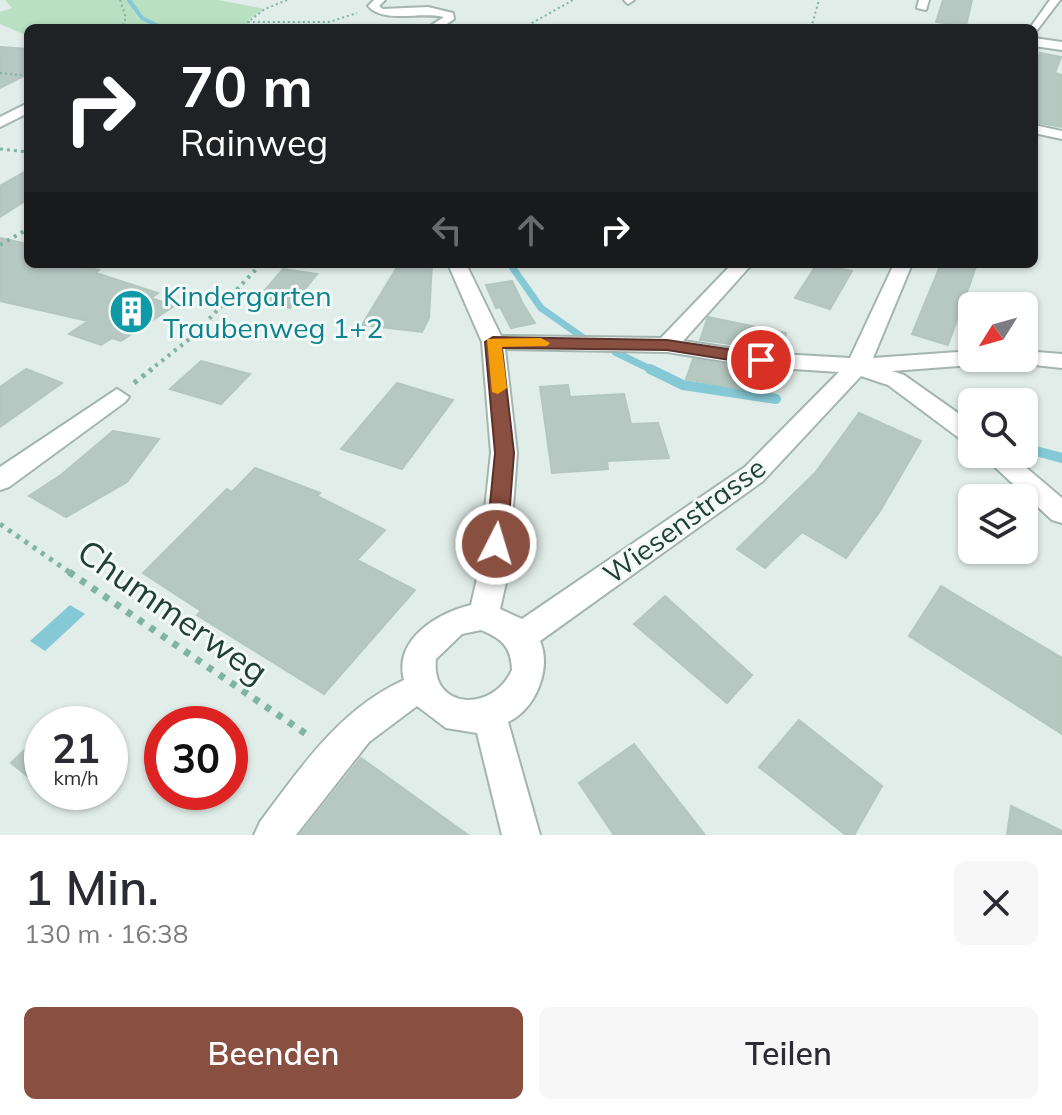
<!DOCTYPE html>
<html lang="de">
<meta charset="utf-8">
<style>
body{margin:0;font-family:Mulish,sans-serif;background:#f7f7f7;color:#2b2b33;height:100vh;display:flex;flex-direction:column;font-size:30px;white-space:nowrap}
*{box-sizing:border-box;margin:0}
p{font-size:26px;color:#7c7c81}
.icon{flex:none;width:44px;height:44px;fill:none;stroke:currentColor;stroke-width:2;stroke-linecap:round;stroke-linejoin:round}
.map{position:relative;height:835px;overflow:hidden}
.side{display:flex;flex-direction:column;background:#fff;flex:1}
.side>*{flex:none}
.top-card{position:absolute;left:24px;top:24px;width:1014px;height:244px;border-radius:12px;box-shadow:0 2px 6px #0004;background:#202124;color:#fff;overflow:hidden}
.needle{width:52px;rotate:233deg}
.buttons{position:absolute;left:958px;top:292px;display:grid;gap:16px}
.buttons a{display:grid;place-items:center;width:80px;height:80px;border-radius:12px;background:#fff;box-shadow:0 2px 6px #0004;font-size:40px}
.speed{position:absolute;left:24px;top:706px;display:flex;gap:16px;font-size:40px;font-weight:700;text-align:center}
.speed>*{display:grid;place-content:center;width:104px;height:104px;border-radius:50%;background:#fff;box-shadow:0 2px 6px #0004;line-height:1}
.speed small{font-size:20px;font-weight:400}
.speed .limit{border:12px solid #d22;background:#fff;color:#111}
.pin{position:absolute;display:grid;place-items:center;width:68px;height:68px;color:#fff;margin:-34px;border:4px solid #fff;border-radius:50%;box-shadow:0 2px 8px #0007}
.me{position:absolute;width:88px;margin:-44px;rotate:5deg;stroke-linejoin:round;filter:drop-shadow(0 0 6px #0008)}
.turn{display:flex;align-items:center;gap:28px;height:168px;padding:0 24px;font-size:36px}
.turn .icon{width:104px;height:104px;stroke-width:2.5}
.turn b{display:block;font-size:56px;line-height:68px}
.lanes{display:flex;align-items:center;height:76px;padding:0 24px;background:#0003;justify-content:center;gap:40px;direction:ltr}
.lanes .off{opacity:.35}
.round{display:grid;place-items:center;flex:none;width:84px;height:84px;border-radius:12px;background:#f7f7f7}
.headline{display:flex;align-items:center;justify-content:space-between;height:136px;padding:0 24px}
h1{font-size:48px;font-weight:600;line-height:60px}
.cta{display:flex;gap:16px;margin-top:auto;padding:16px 24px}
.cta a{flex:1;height:92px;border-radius:12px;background:#894f40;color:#fff;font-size:32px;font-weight:600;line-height:92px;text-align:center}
.cta a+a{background:#f7f7f7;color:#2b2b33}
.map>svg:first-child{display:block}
</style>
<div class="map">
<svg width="1062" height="835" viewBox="0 0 1062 835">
<rect width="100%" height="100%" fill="#e1ede8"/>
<path fill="#b9e0c3" d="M5,0H218L265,9L249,19L248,23L260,28H28V36L0,24V12L12,8Z"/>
<path fill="#85c9d6" d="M70,605L85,614L45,651L30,641Z"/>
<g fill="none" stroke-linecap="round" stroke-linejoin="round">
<path stroke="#85c9d6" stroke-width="4" d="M129,0L142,18L162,28"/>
<path stroke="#85c9d6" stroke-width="7" d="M510,264L541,308L585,339
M615,352L654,371"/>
<path stroke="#85c9d6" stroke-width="10" d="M650,369L683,385L776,399
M1024,448L1062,458"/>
</g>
<path fill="#b6c8c1" stroke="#b3c7bf" stroke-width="2" d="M943,0H972L966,26L936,22Z
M0,47L28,49V74L0,88Z
M1040,53L1061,57L1055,73L1062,75V127L1034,122V68Z
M28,170V199L0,217V186Z
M0,238L28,244V264H67L99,270L96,273L158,293L151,298L174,306L121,341L112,338L101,345L69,334L88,321L0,301Z
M399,264H432L429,318L422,332L362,325Z
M817,264L852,271L830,309L795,298Z
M941,264H977L948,345L912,334Z
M283,269L317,274L290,308L254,303Z
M512,281L523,304L535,323L511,328L500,307L496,308L486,285Z
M708,317L786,333L782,351L700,340Z
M693,359L756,369L753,391L686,379Z
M201,361L250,374L221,404L170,389Z
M26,369L62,383L0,427V387Z
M397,383L453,400L402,469L341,449Z
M568,385L570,397L624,394L631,424L658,423L669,458L607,461L608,469L552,473L540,387Z
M859,413L921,441L880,511L846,558L802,532L765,568L737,549L815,473Z
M113,431L159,439L127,482L66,517L29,496L61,475Z
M255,468L320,493L317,496L385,530L357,560L415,590L324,694L197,615L201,611L143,573L227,489L232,492Z
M941,586L1062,658V734L909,636Z
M665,596L752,675L727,703L634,624Z
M799,720L882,786L854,835H846L759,767Z
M42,733V788L11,763Z
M634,744L705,835H614L579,783Z
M361,758L468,835H300Z
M1011,806L1062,831V835H1007Z"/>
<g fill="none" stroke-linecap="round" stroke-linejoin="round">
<defs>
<path id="minor" d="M374,0H385L379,6L383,9L428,7L453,13L454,19L441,28H427L444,17C420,11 384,24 368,6Z
M624,0H634L628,4Z
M919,0H929L926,10L917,8Z
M1050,0H1060L1034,34V28H1030Z
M1034,38L1062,42V50L1034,46Z
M28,103V113L0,127V117Z
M1034,125L1062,131V139L1034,133Z
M448,264H466L501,336L661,338L732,264H752L683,341L761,353L850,358L894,264H912L873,358L972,351V358H983L972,365L892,371L904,375L972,423V444L963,441L888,385L861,376L763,481L540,641C552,669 535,710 508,722L540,835H502L477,733L446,728L417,706L369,742L296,835H254L260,822C301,767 340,709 404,680C393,639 438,613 471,605L478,574L491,453L482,342ZM505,349L667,352L761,367L839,372L745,467L522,619L500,609L508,574L517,453ZM481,630C502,639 511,646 512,670C493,713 430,710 436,659L462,634Z
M1024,351L1062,354V368L1016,363L1013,358H1024Z
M117,389L129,397L125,402L9,487L0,490V467Z
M981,454H1010L1062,498V523L1052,520Z"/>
</defs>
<use href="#minor" stroke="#a3b5af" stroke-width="4"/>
<path stroke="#7fb3a3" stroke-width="2" stroke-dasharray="2 3" stroke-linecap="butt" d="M120,0L126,18L121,28
M287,0L265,9L248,22H329L357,13
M523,28L573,0
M811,28L819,0
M0,73L28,76"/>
<path stroke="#7fb3a3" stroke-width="3" stroke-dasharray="3 4" stroke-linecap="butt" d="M0,149L28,152"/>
<path stroke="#7fb3a3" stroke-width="4" stroke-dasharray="3 5" stroke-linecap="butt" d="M0,245L28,229
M149,371L192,337L261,264"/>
<path stroke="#7fb3a3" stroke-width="5" stroke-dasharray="4 6" stroke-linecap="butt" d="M134,383L152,369
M0,524L72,574"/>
<path stroke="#7fb3a3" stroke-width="7" stroke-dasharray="6 8" stroke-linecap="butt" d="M69,572L309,736"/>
<use href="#minor" fill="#fff" fill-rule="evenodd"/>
</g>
<path fill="#894f40" stroke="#59332a" stroke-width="2" d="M493,337L667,340L761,354L770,360L761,365L667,350L502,348L514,453L507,544L496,553L486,544L495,453L485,342Z"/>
<path fill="#f59e0b" d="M541,338L550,343L547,346L502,347L507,388L498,394L492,392L487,339Z"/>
<defs>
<symbol id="building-disc" viewBox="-11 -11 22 22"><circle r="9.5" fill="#0f9aa8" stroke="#f2f9f6"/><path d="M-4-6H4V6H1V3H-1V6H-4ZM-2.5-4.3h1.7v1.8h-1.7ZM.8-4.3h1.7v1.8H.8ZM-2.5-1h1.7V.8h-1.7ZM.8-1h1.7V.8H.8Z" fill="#fff"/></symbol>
</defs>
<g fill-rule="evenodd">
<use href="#building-disc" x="106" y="286" width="51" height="51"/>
</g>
<g text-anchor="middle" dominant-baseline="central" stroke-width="6" stroke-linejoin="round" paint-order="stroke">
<g font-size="28" fill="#0d838f" stroke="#f2f9f6" text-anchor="start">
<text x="163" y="295">Kindergarten<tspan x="163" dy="32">Traubenweg 1+2</tspan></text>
</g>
<g font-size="28" fill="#203f37" stroke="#f2f9f6">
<text transform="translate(684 520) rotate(-36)">Wiesenstrasse</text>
</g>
<g font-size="34" fill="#203f37" stroke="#f2f9f6">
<text transform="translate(173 611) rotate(35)">Chummerweg</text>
</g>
</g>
</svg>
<div class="buttons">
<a><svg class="needle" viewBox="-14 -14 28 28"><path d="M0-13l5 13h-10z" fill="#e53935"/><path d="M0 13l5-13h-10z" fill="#7c7c81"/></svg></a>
<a><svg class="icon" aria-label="search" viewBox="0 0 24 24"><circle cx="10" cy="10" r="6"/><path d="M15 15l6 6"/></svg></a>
<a><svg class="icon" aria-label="layers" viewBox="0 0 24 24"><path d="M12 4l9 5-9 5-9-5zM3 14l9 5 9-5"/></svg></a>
</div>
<div class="speed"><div>21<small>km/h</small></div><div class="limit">30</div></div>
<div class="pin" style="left:761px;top:360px;background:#d93025"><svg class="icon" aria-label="arrive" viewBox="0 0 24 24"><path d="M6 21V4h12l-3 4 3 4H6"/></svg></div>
<svg class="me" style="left:496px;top:544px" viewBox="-20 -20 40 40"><circle r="17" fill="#894f40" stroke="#fff" stroke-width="3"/><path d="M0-11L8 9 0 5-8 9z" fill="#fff"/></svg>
<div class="top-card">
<div class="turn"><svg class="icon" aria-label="right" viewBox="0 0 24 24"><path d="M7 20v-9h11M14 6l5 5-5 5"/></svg><div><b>70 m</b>Rainweg</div></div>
<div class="lanes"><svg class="icon off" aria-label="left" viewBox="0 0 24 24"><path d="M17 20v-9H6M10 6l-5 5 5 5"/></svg><svg class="icon off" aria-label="ahead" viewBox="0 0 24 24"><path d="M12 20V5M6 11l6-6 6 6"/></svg><svg class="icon" aria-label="right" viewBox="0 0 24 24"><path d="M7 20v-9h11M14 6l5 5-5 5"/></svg></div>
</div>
</div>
<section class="side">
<div class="headline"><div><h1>1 Min.</h1><p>130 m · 16:38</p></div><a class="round"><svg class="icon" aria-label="close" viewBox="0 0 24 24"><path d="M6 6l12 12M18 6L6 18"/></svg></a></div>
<div class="cta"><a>Beenden</a><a>Teilen</a></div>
</section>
